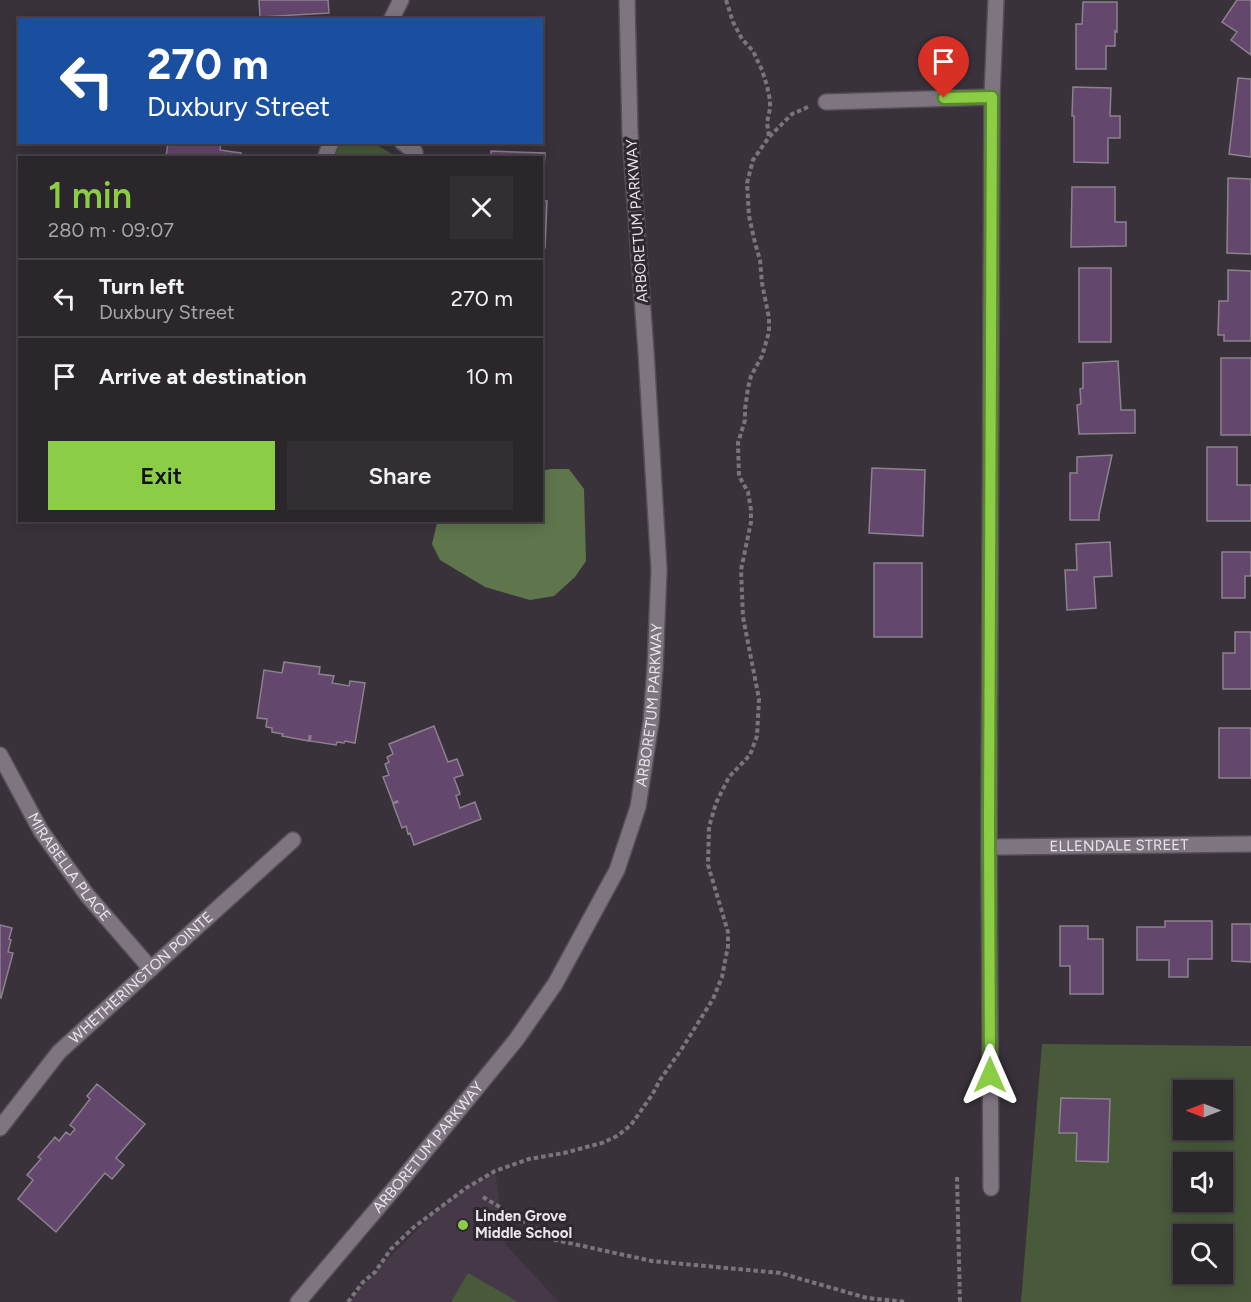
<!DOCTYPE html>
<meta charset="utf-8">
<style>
body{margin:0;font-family:Figtree,sans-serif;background:#332e34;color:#f1f3f6;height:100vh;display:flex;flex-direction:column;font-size:22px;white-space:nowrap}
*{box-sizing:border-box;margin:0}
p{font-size:20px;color:#a6a5a9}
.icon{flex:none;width:33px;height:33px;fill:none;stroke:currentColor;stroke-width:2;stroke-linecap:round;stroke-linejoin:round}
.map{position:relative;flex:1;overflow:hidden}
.panel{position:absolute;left:18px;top:156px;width:525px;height:366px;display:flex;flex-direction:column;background:#2b262c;border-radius:0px;box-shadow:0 3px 15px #0003,0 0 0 2px #474348}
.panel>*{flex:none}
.hud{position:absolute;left:18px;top:18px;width:525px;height:126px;border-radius:0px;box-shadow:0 3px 15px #0003,0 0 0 2px #474348;background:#1a4fa0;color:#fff;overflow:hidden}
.needle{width:39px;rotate:270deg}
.fabs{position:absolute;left:1173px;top:1080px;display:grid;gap:12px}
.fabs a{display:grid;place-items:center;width:60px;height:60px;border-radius:0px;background:#2b262c;box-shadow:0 3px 15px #0003,0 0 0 2px #474348;font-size:30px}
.pin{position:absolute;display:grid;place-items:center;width:51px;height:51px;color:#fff;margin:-62px -26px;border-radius:50% 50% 50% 0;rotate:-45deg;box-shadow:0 0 6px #0007}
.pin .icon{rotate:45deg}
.me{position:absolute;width:66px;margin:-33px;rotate:0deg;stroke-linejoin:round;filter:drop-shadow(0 0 4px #0008)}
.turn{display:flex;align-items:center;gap:21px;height:126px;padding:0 30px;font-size:27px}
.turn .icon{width:78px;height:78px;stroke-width:2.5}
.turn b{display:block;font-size:42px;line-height:51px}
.round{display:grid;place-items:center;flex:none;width:63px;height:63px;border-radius:0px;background:#332e34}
.headline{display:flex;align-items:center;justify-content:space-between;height:102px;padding:0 30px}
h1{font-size:36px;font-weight:600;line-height:45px;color:#8bce46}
.button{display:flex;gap:12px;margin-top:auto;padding:12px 30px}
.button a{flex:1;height:69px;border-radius:0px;background:#8bce46;color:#111;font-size:24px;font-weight:600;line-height:69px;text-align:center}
.button a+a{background:#332e34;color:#f1f3f6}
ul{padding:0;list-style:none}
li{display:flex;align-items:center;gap:18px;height:78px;padding:0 30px;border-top:2px solid #474348}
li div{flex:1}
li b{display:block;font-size:22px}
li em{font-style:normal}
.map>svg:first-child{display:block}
</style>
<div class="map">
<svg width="1251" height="1302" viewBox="0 0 1251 1302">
<rect width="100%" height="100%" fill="#39323b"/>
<path fill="#453948" d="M495,1171L506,1245L559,1302H349L375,1272L442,1205Z"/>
<path fill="#495a3b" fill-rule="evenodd" d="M338,142C362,143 376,140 395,157L331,158Z
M1042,1044L1251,1046V1302H1021ZM1184,1090H1222V1130H1184ZM1184,1162H1222V1202H1184ZM1184,1234H1222V1274H1184Z
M468,1273L518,1302H451Z"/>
<path fill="#5f764c" d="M550,469H569L584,489L586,561L575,577L554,596L530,600L485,587L440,560L432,544L437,523L441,521L542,520V471Z"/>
<path fill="#64476c" stroke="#8a828d" stroke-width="1.5" d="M259,0H328L329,13L260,17Z
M1237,0H1251V55L1231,40L1237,32L1222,22Z
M1083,2H1117V32L1115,31V46H1106V69H1076V24H1082Z
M1238,78L1251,79V157L1229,154Z
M1073,87L1111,88L1110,116H1120V138H1108V163L1074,162V116H1072Z
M168,142H221L220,150L241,153V158H166Z
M491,151L545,153L542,201H547L545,248H542V158H491Z
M1228,178L1251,179V254L1227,253Z
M1072,187H1115V222H1126V246L1071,247Z
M1079,268H1111V342H1079Z
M1228,270L1251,271V341H1224V335H1218L1219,301H1228Z
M1221,358H1251V435H1221Z
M1118,361L1121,410H1135V433L1079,434L1077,405L1081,404L1080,389L1083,388V363Z
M1207,447H1237V485H1251V521H1207Z
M1112,455L1099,515V520H1070V473H1077V457Z
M872,468L925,470L923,536L869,533Z
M1110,542L1112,576L1094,577L1096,608L1067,610L1065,570H1077L1076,544Z
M1222,552H1251V576H1245V598H1222Z
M874,563H922V637H874Z
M1235,632H1251V689H1223V653H1235Z
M284,662L320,667L319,674L334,676L332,683L349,686L350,681L365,683L355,743L345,741L344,743L337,742L336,745L310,741L311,736H309V741L282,736L283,734L272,732V728L266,727L267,719L257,718L264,670L282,673Z
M434,726L448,762L457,759L463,775L454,778L460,794L456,796L460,808L475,802L481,819L414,845L410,833L408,834L406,826L402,828L393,804L398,802L397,801L393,803L383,777L389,775L385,764L389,762L387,757L393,754L389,744Z
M1219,728H1251V778H1219Z
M1165,921H1212V959H1188V977H1169V960H1137V927H1165Z
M1232,924H1251V962L1232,961Z
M0,925L12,928L9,939L11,940L8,952L13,953L1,998L0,997Z
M1060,926H1088V939H1103V994H1070V966H1060Z
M97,1084L145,1124L116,1158L124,1165L112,1179L105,1173L56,1232L18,1199L33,1180L27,1175L41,1159L38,1157L55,1137L59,1141L66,1132L70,1135L75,1129L70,1125L90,1099L87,1096Z
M1061,1098L1110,1099L1108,1162L1076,1161L1077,1133H1059Z"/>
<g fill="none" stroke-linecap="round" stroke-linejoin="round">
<defs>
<g id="street">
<path d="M391,20L401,0"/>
<path d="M826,102L992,97"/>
<path d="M402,142L415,152L416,158"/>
<path d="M325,158L331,142"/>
<path id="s1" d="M0,755L41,831L87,895L151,969"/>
<path id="s2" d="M989,847L1251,844"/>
<path id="s3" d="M0,1128L59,1052L293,840"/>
<path d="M991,1188L989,847L992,97L996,0"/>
</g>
<g id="secondary">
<path id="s4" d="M298,1302L404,1177L516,1040L555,984L617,870L638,807L651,722L655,668L659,570L646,352L630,133L627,0"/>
</g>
</defs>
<use href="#street" stroke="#554e56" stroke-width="18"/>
<use href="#secondary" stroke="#554e56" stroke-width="18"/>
<path stroke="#7a747c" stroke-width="4" stroke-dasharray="4.5 3" stroke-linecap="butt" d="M726,0L733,22L742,39L753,51L762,70L767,86L770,100V109L767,122L769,137
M957,1177L960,1302
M483,1197L555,1240L652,1261L780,1273L867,1298L906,1302
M348,1302L363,1282L375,1272L391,1249L414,1227L466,1188L495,1171L529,1159L564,1153L602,1143L617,1136L631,1125L652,1095L660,1080L681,1050L713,999L722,977L728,946V932L708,865L709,827L716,803L729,777L750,755L757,736L759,699L743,617L741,570L751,522V510L748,492L739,476L738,443L745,420V409L748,388L751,376L762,356L765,346L769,332V318L762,283L760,260L755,243L749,216L747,183L753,160L769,137L792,114L808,107"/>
<use href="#street" stroke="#7e7580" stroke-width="15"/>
<use href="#secondary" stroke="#7e7580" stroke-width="15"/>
</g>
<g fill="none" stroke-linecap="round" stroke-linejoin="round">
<defs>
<path id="route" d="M944,98L992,97L989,824L990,1075"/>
</defs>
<use href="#route" stroke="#5a862e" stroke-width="15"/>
<use href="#route" stroke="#8bce46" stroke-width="10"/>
</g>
<circle fill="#8bce46" stroke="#2f2831" stroke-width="2" cx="463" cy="1225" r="6"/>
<g text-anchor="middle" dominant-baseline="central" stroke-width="6" stroke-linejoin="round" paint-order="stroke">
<g font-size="15" fill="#eae5eb" stroke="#2f2831">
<text transform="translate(637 221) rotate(-94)">ARBORETUM PARKWAY</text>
<text stroke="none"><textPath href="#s4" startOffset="708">ARBORETUM PARKWAY</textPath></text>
<text stroke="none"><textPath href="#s2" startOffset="130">ELLENDALE STREET</textPath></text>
<text stroke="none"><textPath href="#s1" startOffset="132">MIRABELLA PLACE</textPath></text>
<text stroke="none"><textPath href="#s3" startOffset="207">WHETHERINGTON POINTE</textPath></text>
<text stroke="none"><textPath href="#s4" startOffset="202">ARBORETUM PARKWAY</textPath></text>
</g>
<g font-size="15" font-weight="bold" fill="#eae5eb" stroke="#2f2831" text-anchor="start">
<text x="475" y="1216">Linden Grove<tspan x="475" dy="17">Middle School</tspan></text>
</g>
</g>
</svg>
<div class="fabs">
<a><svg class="needle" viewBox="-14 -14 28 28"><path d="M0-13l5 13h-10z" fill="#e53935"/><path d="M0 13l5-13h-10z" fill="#a6a5a9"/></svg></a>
<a><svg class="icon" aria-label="sound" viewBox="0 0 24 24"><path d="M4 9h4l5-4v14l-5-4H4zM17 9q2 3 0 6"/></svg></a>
<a><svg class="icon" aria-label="search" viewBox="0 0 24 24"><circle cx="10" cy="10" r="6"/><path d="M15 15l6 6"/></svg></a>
</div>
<div class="pin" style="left:944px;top:98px;background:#d93025"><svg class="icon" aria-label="arrive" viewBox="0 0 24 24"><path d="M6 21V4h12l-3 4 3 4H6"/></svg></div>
<svg class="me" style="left:990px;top:1075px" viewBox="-20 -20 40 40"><path d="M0-17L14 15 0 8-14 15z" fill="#8bce46" stroke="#fff" stroke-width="4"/></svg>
<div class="hud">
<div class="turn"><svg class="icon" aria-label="left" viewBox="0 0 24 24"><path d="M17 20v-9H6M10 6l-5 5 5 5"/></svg><div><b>270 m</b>Duxbury Street</div></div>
</div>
<section class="panel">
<div class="headline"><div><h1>1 min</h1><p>280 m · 09:07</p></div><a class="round"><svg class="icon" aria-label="close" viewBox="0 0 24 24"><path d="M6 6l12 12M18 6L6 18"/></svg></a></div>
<ul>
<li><svg class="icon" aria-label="left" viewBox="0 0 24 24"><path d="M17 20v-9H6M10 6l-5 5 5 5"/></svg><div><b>Turn left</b><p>Duxbury Street</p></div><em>270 m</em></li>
<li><svg class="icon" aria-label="arrive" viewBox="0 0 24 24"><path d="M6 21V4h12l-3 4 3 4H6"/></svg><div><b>Arrive at destination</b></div><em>10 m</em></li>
</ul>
<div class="button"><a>Exit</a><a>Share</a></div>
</section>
</div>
